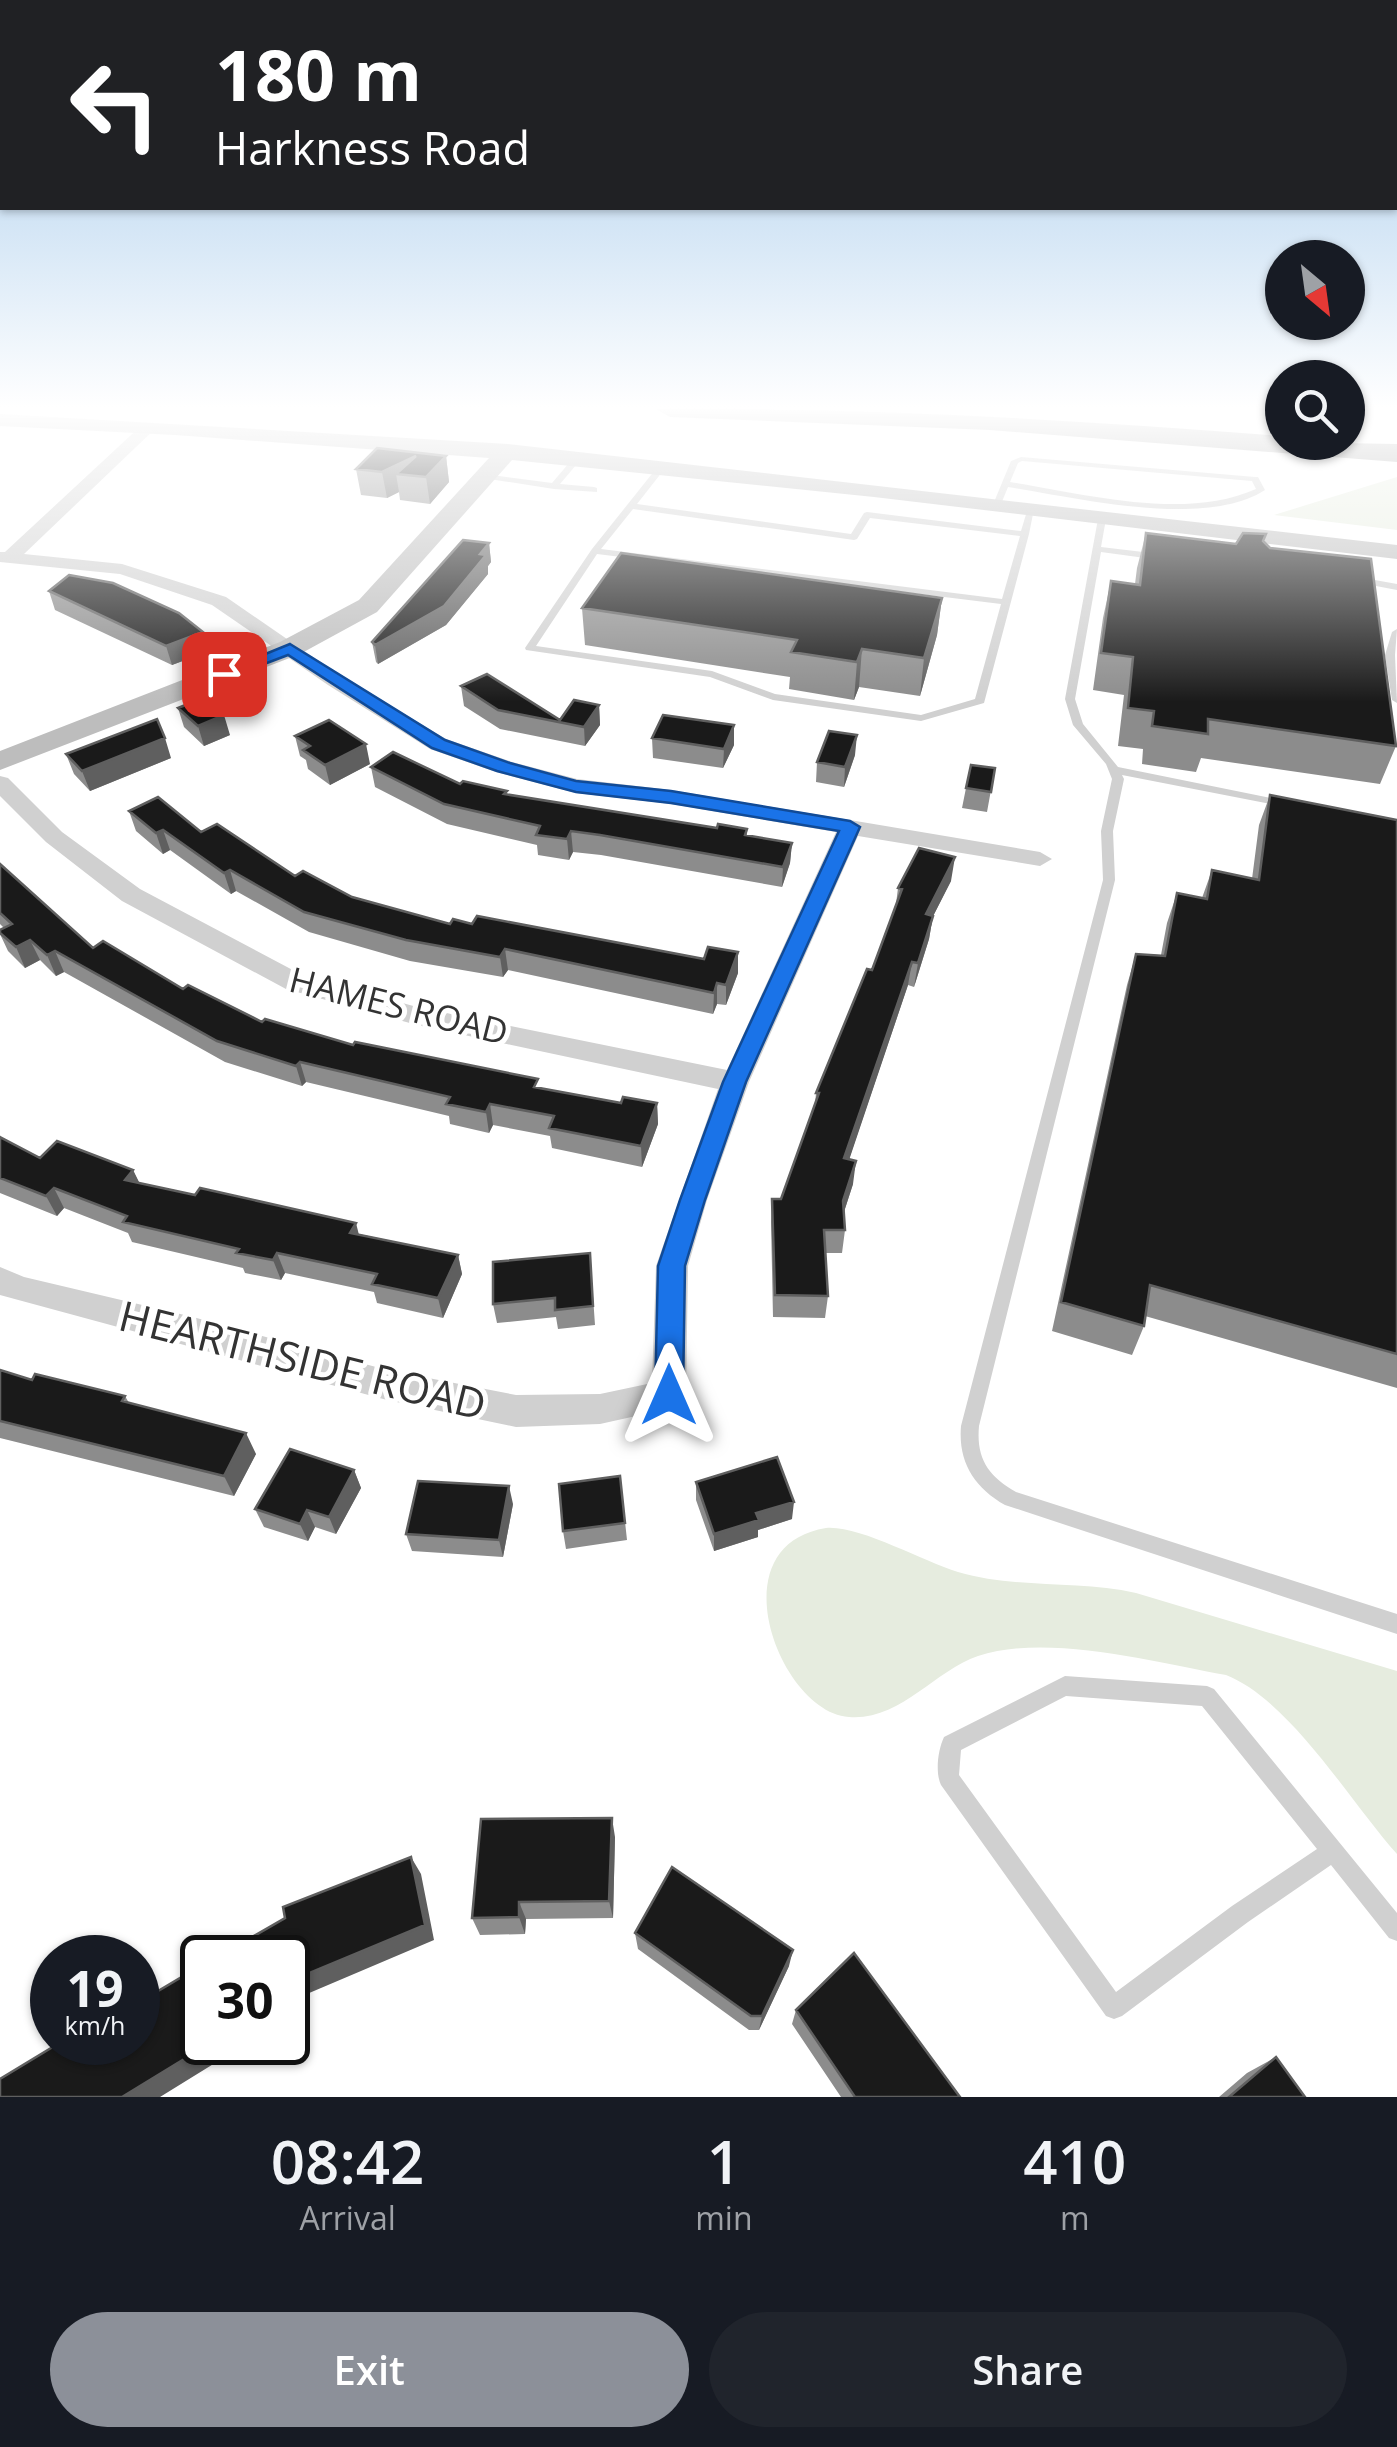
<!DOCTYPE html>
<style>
body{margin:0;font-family:"Open Sans",sans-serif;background:#20242c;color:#f1f3f6;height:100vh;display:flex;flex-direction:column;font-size:38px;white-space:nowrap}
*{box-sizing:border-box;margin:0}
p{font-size:32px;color:#9ea1a6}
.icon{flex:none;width:55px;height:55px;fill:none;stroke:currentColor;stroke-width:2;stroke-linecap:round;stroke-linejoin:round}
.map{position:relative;height:2097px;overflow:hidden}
.sheet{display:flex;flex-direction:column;background:#171b24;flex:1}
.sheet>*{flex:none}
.banner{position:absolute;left:0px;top:0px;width:1398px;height:210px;box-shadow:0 2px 8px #0004;background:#202124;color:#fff;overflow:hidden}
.needle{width:65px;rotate:151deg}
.controls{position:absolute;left:1265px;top:240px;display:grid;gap:20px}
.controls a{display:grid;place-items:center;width:100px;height:100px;border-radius:50%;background:#171b24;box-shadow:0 2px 8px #0004;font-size:50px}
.speed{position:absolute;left:30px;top:1935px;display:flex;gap:20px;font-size:50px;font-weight:700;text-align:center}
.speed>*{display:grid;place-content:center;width:130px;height:130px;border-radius:50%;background:#171b24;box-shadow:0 2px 8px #0004;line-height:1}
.speed small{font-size:25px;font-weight:400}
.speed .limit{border:5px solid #111;border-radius:15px;background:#fff;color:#111}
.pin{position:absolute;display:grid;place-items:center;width:85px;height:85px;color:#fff;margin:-42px;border-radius:20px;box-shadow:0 5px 15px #0006}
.me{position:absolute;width:110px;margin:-55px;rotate:0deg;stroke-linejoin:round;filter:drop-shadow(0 0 8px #0008)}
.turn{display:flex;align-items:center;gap:35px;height:210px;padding:0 50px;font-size:45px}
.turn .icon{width:130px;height:130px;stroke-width:2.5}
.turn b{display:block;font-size:70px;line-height:85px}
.eta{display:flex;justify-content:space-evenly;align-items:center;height:170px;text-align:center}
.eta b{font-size:60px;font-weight:600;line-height:70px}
.action{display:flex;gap:20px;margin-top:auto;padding:20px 50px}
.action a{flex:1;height:115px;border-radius:60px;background:#8c9099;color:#fff;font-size:40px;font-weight:600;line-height:115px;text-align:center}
.action a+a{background:#20242c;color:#f1f3f6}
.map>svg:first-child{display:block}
</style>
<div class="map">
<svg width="1397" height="2097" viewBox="0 0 1397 2097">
<rect width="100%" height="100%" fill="#fff"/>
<path fill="#e6ecdf" d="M1397,477V530L1274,515Z
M826,1528C859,1525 922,1561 958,1572C1015,1589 1078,1580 1136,1593L1397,1671V1854C1351,1803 1290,1700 1226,1675C1155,1662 1047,1633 978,1656C934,1671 900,1721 849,1717C781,1713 715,1546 826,1528Z"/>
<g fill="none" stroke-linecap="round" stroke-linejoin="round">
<path fill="#d0d0d0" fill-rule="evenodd" d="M575,456L582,458L560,484L594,487L597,488V492L554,489L483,478L479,476L483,474L552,483Z
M1021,457L1255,477H1258L1265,490C1204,529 1078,498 1008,487L999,509H993L992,507L1011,461ZM1022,461L1252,481L1256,489C1184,521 1086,494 1010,482L1018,463Z
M659,465L666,467L637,504L851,534L864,513L867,512L1021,531L1027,511L1034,509L1029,534L984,703L921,721L773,700L710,677L526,650L525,648L592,549ZM633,509L854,540L857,539L870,518L1020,536L1002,599L601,549ZM597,554L1001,604L975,699L921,715L775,694L712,671L536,646Z
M1102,516L1106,519L1101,547L1160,554L1165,557L1160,560L1101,552L1075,699L1083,724L1118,767L1286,801L1292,804L1286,807L1122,775L1124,779L1113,831L1115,880L979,1426C976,1458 988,1476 1016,1492L1397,1614V1634L1005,1505C974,1487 958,1462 961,1426L1103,880L1101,831L1112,779L1106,764L1073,725L1065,699L1098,519Z
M1358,577L1397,584V590L1355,582V578Z
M1397,629L1395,655L1397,703L1392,700L1385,655L1392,632Z
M1065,1676L1207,1686L1214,1689L1397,1913V1941L1389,1938L1331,1865L1248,1922L1122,2016L1114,2019L1106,2016L941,1785C935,1772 938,1750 944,1737ZM1066,1696L1202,1706L1317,1849L1232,1906L1116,1992L959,1775L961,1750Z"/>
<path fill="#d0d0d0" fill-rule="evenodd" d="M144,423L158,426L24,554L122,564L226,597L342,677L446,739L512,762L577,779L671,790L1040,852L1052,859L1040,866L858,836L749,1082L707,1200L688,1266L686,1395L681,1406L600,1424L516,1427L387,1400L0,1295V1267L24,1277L193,1317L387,1370L516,1395L600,1394L652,1383L656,1266L718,1089L417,1025L286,989L122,901L46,842L0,796V776L8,778L62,832L140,889L304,976L417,1007L727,1070L836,832L671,804L576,793L496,772L430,749L328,685L212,605L120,574L0,562V552H5Z"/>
<path fill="#bdbdbd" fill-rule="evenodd" d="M0,414L508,444L1397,545V559L874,497L512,460L377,612L300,654L0,770V751L280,642L359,600L489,458L175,435L0,426Z"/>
<path fill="#9a9a9a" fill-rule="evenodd" d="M656,409C866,407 1073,420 1282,436V442L1397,444V462L990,430L670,417Z"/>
</g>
<path fill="#8c8c8c" d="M446,456L449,482L430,504L400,500L399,492L387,498L361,495L356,469Z
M1146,533L1236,544L1264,542L1396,746L1380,784L1201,758L1196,772L1142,764L1143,749L1118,746L1124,695L1093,690L1103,618L1111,581L1135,584L1137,568Z
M489,543L491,562L488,566V574L446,625L378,664L376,662L372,642Z
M49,591L203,632L209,651L172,665L55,610Z
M942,598L937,635L920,696L859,687L854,700L789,689L790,677L585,645L582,608Z
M461,686L560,720L599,705L600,725L585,746L500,729L464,706Z
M178,708L230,735L204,746L184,727Z
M734,725V745L723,768L653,758L652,738Z
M295,736L370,764L330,785L308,769L306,760L300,756Z
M66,754L171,758L90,791L74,774Z
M855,755L844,787L816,782L817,762Z
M371,767L508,794L717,828L747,829V836L792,843L790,863L782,887L601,855L573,852L569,860L538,855L537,845L447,824L375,787Z
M995,768L987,812L962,808L966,788Z
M1270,795L1397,820V1388L1145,1316L1144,1326L1132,1355L1052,1331L1127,985L1136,954L1161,955L1167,923L1177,893L1202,898L1212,870L1252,879L1259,825Z
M129,811L201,832L295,876L352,897L450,924H472L704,959L738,952V973L726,1005L717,1004L713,1014L508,970L503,977L410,961L309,932L236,891L231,894L170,850L163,854L136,831Z
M0,864L93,948L183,989L262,1022L353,1045L539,1088L621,1103H657L658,1124L642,1167L552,1148L550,1136L493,1125L489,1133L450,1124L449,1116L306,1082L302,1086L225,1062L64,972L56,976L40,960L25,968L8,951L0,934V930L4,928L0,924Z
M951,881L933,916L929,939L914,987L908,985L849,1159L853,1184L844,1212L845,1230L842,1253H825L828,1296L825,1318L773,1317L771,1222L772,1199H781L815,1105L816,1093L872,970L896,904L898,888Z
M0,1137L40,1158L133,1170L139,1183L359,1234L458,1255L462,1274L443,1318L377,1303L374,1292L285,1273L281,1280L245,1273L243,1268L132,1242L128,1233L64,1208L57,1216L0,1193Z
M590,1253L595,1325L558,1329L556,1317L497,1323L493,1304Z
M0,1370L32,1380L125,1396L129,1403L256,1454L234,1496L0,1438Z
M354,1470L361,1488L336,1534L315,1527L308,1541L264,1527L255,1509Z
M620,1476L627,1540L566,1549L563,1531Z
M696,1482L792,1519L758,1530V1537L714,1551L696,1500Z
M513,1504L503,1557L412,1551L406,1534Z
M615,1837L613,1918L526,1919L525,1934L480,1935L472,1918Z
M635,1933L789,1966L759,2030H749L638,1949Z
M796,2010L960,2097H841L792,2024Z
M1276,2057L1305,2097H1219L1247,2073Z"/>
<path fill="#5f5f5f" d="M416,456L396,474L399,492L387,498L382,472Z
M446,456L449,482L430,504L426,477Z
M489,543L491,562L488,566V574L446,625L378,664L375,645L480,554Z
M942,598L937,635L920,696L924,658Z
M203,632L209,651L172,665L166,646Z
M862,649L859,687L854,700L857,662Z
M599,705L600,725L585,746L584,727Z
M224,715L230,735L204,746L198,726Z
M734,725V745L723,768L724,749Z
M857,735L855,755L844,787L845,767Z
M165,738L171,758L90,791L82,771Z
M366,744L370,764L330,785L325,765Z
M163,830L170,850L163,854L156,833Z
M571,831L573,852L569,860L567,839Z
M792,843L790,863L782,887L783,867Z
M955,857L951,881L922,938L926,914Z
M230,870L236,891L231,894L224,873Z
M933,916L929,939L914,987L918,963Z
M30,940L40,960L25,968L16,947Z
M505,949L508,970L503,977L500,957Z
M55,951L64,972L56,976L47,955Z
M738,952V973L726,1005V985Z
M912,962L908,985L842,1181L844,1158Z
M717,983V1004L713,1014L714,993Z
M300,1062L306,1082L302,1086L296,1066Z
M657,1103L658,1124L642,1167L641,1146Z
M490,1104L493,1125L489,1133L486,1112Z
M856,1161L853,1184L840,1224L843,1201Z
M133,1170L143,1190L125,1180Z
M54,1188L64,1208L57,1216L46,1196Z
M356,1223L361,1243L350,1233Z
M277,1253L285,1273L281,1280L273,1260Z
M458,1255L462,1274L443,1318L438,1298Z
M246,1433L256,1454L234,1496L224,1476Z
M354,1470L361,1488L336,1534L329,1517Z
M509,1486L513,1504L503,1557L499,1540Z
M794,1502L792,1519L758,1530V1537L714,1551V1534L756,1513Z
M307,1510L315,1527L308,1541L300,1524Z
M612,1818L615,1837L613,1918L609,1901Z
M411,1857L421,1874L434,1940L288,2002V1982Z
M519,1902L526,1919L525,1934L519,1917Z
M793,1950L789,1966L759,2030L762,2016Z
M212,2042H249L160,2097H122Z"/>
<path fill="#1a1a1a" stroke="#5f5f5f" stroke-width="2.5" d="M377,448L446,456L426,477L396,474L416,456L382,472L356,469Z
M1146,533L1236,544L1243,533L1266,534L1263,541L1270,548L1371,559L1396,746L1208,719V734L1152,726L1154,711L1128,708L1133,657L1101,653L1111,581L1140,585Z
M463,540L489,543L480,554L486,555L444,606L375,645L372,642Z
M621,553L942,598L924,658L862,649L857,662L791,652L797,640L582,608Z
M69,575L113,583L179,613L203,632L166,646L49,591Z
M487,674L560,720L574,700L599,705L584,727L498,710L461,686Z
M203,698L224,715L198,726L178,708Z
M663,715L734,725L724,749L652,738Z
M157,719L165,738L82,771L66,754Z
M329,720L366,744L325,765L303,750L310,746L295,736Z
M829,731L857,735L845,767L817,762Z
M393,752L460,784L463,781L507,791L504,794L717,828L718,824L747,829L745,835L792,843L783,867L600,835L571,831L567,839L536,835L540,826L444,804L371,767Z
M971,765L995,768L991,792L966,788Z
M1270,795L1397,820V1354L1150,1285L1144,1326L1061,1302L1136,954L1165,956L1177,893L1207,899L1212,870L1259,880Z
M158,797L201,832L217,824L295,876L303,871L352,897L450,924L453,919L472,924L477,916L704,959L708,947L738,952L726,985L717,983L714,993L505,949L500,957L406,940L304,912L230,870L224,873L163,830L156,833L129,811Z
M919,848L955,857L926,914L933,916L918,963L912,962L844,1158L856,1161L843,1201L845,1230H824L828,1296L775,1295L772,1199H781L819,1093H816L867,969L872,970L902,889L898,888Z
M0,864L93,948L103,941L183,989L188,985L262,1022L265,1019L353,1045L355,1042L538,1079L534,1087L621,1103L623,1097L657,1103L641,1146L549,1128L554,1116L490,1104L486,1112L446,1104L450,1097L300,1062L296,1066L217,1041L55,951L47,955L30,940L16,947L0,933V930L12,924L0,913Z
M0,1137L40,1158L57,1141L133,1170L125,1180L195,1195L200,1188L356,1223L350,1233L458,1255L438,1298L372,1284L377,1274L277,1253L273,1260L236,1253L239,1249L123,1222L127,1216L54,1188L46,1196L0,1178Z
M590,1253L593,1306L555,1310V1298L493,1304V1262Z
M0,1370L32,1380L35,1374L125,1396L122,1401L246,1433L224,1476L0,1421Z
M290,1449L354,1470L329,1517L307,1510L300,1524L255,1509Z
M777,1457L794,1502L756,1513L759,1520L714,1534L696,1482Z
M620,1476L625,1523L563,1531L559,1484Z
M418,1481L509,1486L499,1540L406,1534Z
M612,1818L609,1901L519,1902V1917L472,1918L481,1819Z
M411,1857L425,1925L288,1982V1958H216L285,1918L283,1907Z
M672,1867L793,1950L762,2016H751L635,1933Z
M854,1953L960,2097H855L796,2010Z
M202,1965V2042H212L122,2097H0V2079L61,2042H138V2003Z
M1276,2057L1305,2097H1229Z"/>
<linearGradient id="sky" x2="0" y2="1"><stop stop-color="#9ec6ea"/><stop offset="0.58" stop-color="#fff"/><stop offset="1" stop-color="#fff" stop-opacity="0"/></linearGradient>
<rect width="1397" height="702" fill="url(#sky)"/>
<path fill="#1a73e8" stroke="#114b97" stroke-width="2.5" d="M290,644L445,740L510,763L576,781L671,791L850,821L860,827L746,1082L705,1200L685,1266L683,1395L679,1404L669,1408L659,1404L655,1395L658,1266L680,1200L723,1082L839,831L671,803L576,792L497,771L432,748L288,655L230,677L216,674Z"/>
<g text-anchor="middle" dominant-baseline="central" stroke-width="10" stroke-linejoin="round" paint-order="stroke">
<g font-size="35" fill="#333" stroke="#fff">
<text transform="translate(399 1005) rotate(14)">HAMES ROAD</text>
</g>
<g font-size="42" fill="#333" stroke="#fff">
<text transform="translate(303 1359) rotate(14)">HEARTHSIDE ROAD</text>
</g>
</g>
</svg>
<div class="controls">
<a><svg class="needle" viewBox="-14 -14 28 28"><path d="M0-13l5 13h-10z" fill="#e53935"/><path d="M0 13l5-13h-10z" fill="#9ea1a6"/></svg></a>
<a><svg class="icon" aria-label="search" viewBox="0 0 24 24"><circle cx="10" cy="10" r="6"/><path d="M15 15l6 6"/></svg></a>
</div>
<div class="speed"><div>19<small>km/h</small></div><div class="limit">30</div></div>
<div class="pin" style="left:224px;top:674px;background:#d93025"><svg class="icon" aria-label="arrive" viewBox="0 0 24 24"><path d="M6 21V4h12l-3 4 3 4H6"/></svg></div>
<svg class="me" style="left:669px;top:1395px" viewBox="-20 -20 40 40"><path d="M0-17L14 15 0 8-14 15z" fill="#1a73e8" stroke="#fff" stroke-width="4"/></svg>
<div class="banner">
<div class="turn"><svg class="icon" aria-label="left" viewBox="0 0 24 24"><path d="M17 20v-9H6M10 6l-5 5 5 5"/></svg><div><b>180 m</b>Harkness Road</div></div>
</div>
</div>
<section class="sheet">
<div class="eta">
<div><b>08:42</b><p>Arrival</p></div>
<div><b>1</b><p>min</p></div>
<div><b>410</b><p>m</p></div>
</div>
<div class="action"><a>Exit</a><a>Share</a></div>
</section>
